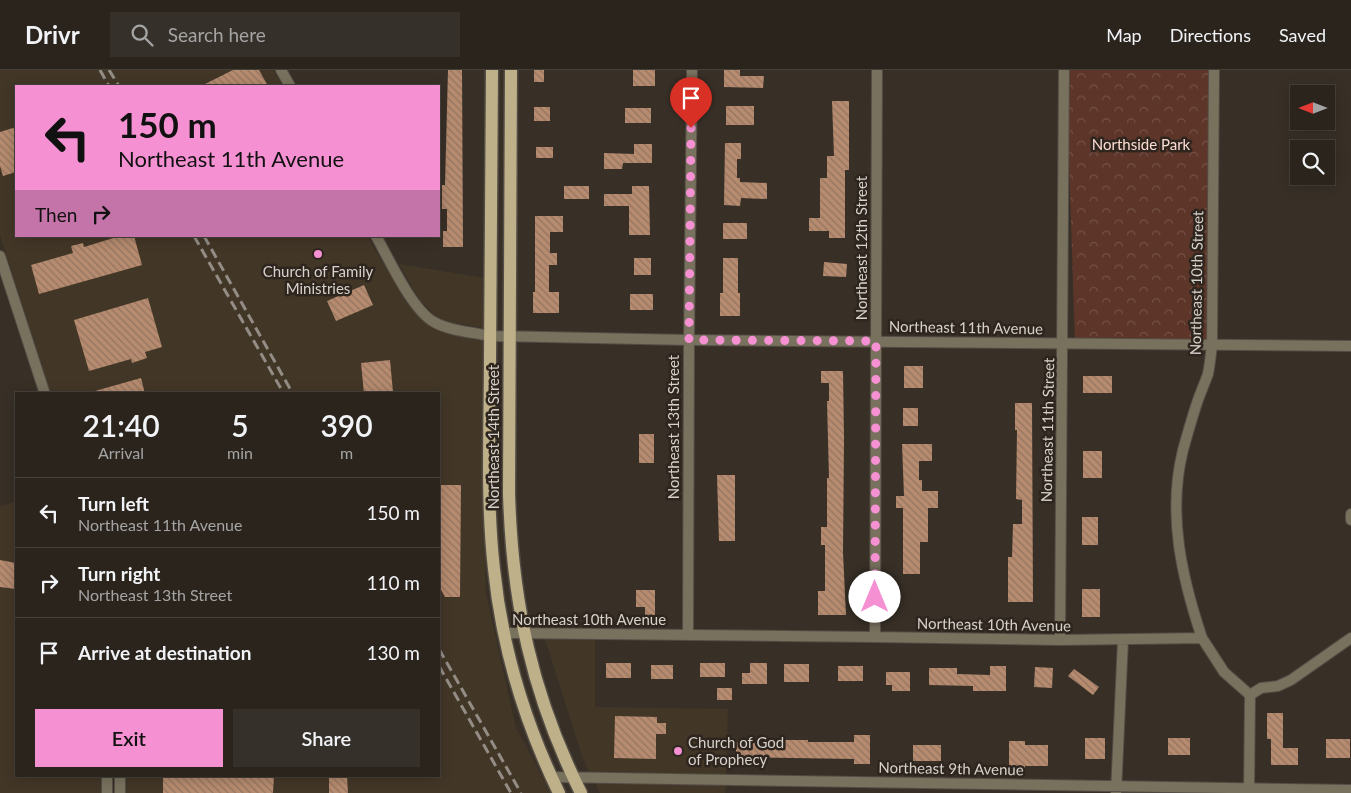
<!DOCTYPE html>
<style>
body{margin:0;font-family:Lato,sans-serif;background:#36302a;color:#f1f3f6;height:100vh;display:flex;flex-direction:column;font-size:19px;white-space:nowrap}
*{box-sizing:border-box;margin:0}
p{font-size:16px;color:#a5a4a4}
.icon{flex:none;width:28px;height:28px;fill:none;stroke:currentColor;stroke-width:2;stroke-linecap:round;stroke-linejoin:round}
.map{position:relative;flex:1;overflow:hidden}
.sheet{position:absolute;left:15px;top:322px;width:425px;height:385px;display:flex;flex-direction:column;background:#2a241d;border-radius:0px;box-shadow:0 2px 12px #0003,0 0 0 1px #46413b}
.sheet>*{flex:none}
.banner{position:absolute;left:15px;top:15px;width:425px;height:152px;border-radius:0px;box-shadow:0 2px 12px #0003,0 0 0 1px #46413b;background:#f591d2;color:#111;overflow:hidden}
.needle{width:32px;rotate:270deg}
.controls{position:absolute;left:1290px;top:15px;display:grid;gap:10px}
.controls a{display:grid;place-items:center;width:45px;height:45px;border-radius:0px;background:#2a241d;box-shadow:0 2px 12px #0003,0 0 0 1px #46413b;font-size:25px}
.pin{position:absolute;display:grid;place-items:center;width:42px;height:42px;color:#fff;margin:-51px -21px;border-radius:50% 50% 50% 0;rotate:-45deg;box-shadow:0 0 5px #0007}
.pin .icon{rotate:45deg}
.me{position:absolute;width:55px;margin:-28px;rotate:0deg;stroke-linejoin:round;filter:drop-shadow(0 0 4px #0008)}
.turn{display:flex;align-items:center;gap:18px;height:105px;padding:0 20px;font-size:22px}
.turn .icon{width:65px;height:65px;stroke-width:2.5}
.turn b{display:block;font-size:35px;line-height:42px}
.then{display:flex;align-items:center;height:48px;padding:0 20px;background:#0003;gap:10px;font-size:19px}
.eta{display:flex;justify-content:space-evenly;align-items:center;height:85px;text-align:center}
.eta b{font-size:30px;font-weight:600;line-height:35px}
.action{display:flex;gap:10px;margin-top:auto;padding:10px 20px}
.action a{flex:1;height:58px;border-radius:0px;background:#f591d2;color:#111;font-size:20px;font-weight:600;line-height:58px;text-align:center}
.action a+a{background:#36302a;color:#f1f3f6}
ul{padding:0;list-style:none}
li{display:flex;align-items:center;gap:15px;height:70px;padding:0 20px;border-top:1px solid #46413b}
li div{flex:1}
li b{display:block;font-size:19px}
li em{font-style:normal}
header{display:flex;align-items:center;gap:30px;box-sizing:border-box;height:70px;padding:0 25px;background:#2a241d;border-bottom:1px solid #46413b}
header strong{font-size:24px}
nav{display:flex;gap:28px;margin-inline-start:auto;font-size:18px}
.search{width:350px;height:45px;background:#36302a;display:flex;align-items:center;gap:12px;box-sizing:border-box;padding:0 18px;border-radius:0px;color:#a5a4a4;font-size:19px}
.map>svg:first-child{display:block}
</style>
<header>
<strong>Drivr</strong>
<div class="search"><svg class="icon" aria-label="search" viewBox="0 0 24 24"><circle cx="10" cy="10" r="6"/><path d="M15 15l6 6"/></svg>Search here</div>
<nav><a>Map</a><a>Directions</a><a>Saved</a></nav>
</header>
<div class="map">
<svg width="1351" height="723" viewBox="0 0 1351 723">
<defs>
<pattern id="park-crowns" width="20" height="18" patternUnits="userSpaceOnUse" patternTransform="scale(1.25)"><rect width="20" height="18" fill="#5d3529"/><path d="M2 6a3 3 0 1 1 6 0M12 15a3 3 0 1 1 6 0" fill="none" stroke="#745147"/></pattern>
<pattern id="building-back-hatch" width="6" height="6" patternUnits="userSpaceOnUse" patternTransform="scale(1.25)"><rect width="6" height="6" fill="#b68b6f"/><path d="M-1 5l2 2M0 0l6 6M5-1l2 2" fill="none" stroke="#937460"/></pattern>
</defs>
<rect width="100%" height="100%" fill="#383027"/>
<path fill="#423627" d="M0,0H273L283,16H16V166H367L408,235L428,255L447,263L484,270L483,416L486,524L516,658L551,723H126L127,706H439V324H51L0,165Z
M399,194L484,208V258L451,252L437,247L419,229Z
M16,431V706H101V723H0V437Z
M545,569L595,570V637L728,639L726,704L589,702L582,686Z
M595,713L726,715L725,723H600Z"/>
<path fill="url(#park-crowns)" d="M1066,0H1214L1212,274L1075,273Z"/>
<path fill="url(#building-back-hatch)" d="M233,0H259L268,16H201Z
M448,0H462L463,177H443V161H447V139H442V115H445Z
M534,0H544V12H534Z
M633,0H655V16H633Z
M724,0H740V6H764L763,18L724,17Z
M832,31H849V100H845V168H829V161H809V148H820V108H827V86H834Z
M726,36H754V55H726Z
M534,37H550V51H534Z
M625,38H651V53H625Z
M16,57V102L3,106L0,96V62Z
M725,73H741V89H737V108H740V112L767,113V129L741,128L740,136L724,135Z
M634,74H652V93H623L622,99H604V83L634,84Z
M536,77H553V88H536Z
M564,116H589V129H564Z
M632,116H649L650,165H629V136H604V124H632Z
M535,146H563V162H550V183H557V195H549V222H559V243H533V222H535Z
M723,153H747V169H723Z
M120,166H134L142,195L39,224L31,195L73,183L71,176L83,173L84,177Z
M634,188H651V205H634Z
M723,188H738V223H740V246H720V223H723Z
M824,192L847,194L846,207L823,206Z
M364,215L373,235L336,251L327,231Z
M630,224H653V240H630Z
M148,228L162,277L145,282L147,288L132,293L131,289L89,301L74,250Z
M390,290L393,322L364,324L361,293Z
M904,296H923V318H904Z
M821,301H843L844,369L843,483L846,545H818V521H825V475H821V457H827V408H829L827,331H829V313H821Z
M1083,306H1112V323H1083Z
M141,308L145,324H95V321Z
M1015,333H1032L1033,532H1008V487H1012L1013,454H1022V430L1016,429L1017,360H1015Z
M903,338H918V356H903Z
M639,364H654V393H639Z
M902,374H932V391H919V410H922V421H938V438H928V472H920V504H903V438H896V426H904Z
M1083,381H1102V408H1083Z
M717,405H735V471H719Z
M439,415H461L460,527H445L439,516Z
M1082,447H1098V475H1082Z
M0,490L16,493V519L0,517Z
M1082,519H1100V547H1082Z
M636,520H655V546H645V537H636Z
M606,593H631V608H606Z
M700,593H725V607H700Z
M750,593H767V614H742V603H750Z
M784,594H809V612H784Z
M651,595H673V609H651Z
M838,596H863V611H838Z
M990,596H1006V621H973V616L929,615V598H957V604L990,605Z
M1035,597L1053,598L1052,618L1034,617Z
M1074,599L1099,617L1093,625L1068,606Z
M886,602H910V621H892V615H886Z
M717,618H732V630H717Z
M1267,643H1283V678H1298V695H1271V669H1267Z
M615,646L657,647V653H666V664H656V689L614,688Z
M854,665H870V694H854V689L736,687V672L779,673V670H808V672H854Z
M1085,668H1105V689H1085Z
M1168,668H1190V685H1168Z
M1326,669H1350V688H1326Z
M1009,671H1025V675H1048V696H1025V698H1009Z
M913,675H941V691H913Z
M163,706H274L273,723H163Z
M329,706H347L348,723H329Z"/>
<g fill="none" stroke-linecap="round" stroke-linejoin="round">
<defs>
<path id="minor" d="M281,0L290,16
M376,166C389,189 412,240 434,252C450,261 472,262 490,266
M0,186L45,324
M503,563L875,567L1060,570L1202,568L1224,602L1250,625
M688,565L689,270L692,0
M875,567L877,0
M1202,568C1182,508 1167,444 1183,380C1187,366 1191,351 1196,336C1199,326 1204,315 1208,304C1210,294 1211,284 1212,274L1214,0
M1060,570L1064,0
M1250,625L1261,618L1278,616L1291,610L1351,568
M551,707L1351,720
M107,723V706
M120,723V706
M1116,723L1123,570
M1249,723L1250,625"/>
<path id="tertiary" d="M490,266L689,270L1351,276
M1351,444V450"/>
<path id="primary" d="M492,0C491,96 490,192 490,287C490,358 486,429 494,499C502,577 525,653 559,723
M511,0L509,423C512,532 532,625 581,723"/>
</defs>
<use href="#minor" stroke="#544d45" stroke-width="12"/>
<use href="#tertiary" stroke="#544d45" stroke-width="12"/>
<use href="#primary" stroke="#544d45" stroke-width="15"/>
<use href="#minor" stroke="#78715e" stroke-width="10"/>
<use href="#tertiary" stroke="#78715e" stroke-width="10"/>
<use href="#primary" stroke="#beb088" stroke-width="12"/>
<path stroke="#938d86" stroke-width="3" stroke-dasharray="10 5" stroke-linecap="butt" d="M100,0L109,16
M109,0L119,16
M194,166L284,324
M204,166L293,324
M439,579L521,723
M439,596L511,723"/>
</g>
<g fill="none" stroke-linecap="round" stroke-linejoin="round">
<path stroke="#f591d2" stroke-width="9" stroke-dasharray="0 16.2" d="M691,58L689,270L876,271L875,527"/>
</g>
<g fill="#f591d2" stroke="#2e261e" stroke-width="2">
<circle cx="318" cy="184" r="5"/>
<circle cx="678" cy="681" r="5"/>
</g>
<g text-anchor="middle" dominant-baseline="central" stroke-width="5" stroke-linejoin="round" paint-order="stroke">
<g font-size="15" fill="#fddcd3" stroke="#2e261e">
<text x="1141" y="74">Northside Park</text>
</g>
<g font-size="15" fill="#d6d1cb" stroke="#2e261e">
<text transform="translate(861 178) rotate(-90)">Northeast 12th Street</text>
<text transform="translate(1196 213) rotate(-89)">Northeast 10th Street</text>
<text transform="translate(966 257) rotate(1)">Northeast 11th Avenue</text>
<text transform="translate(673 357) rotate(-90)">Northeast 13th Street</text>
<text transform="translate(1047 360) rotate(-89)">Northeast 11th Street</text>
<text transform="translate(493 367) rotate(-90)">Northeast 14th Street</text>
<text x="589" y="549">Northeast 10th Avenue</text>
<text transform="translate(994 554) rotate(1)">Northeast 10th Avenue</text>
<text transform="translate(951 698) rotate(1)">Northeast 9th Avenue</text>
</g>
<g font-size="15" fill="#d6d1cb" stroke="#2e261e">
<text x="318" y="201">Church of Family<tspan x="318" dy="17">Ministries</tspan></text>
<text x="688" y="672" text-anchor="start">Church of God<tspan x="688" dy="17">of Prophecy</tspan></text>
</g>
</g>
</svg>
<div class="controls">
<a><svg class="needle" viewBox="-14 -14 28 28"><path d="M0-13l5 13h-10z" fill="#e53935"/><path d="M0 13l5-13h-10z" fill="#a5a4a4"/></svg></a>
<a><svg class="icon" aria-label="search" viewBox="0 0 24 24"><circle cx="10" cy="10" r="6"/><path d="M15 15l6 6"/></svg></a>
</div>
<div class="pin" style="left:691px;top:58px;background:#d93025"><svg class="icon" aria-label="arrive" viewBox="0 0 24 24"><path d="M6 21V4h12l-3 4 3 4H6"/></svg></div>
<svg class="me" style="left:875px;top:527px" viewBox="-20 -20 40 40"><circle r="19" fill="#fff"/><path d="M0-13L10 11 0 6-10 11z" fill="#f591d2"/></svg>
<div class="banner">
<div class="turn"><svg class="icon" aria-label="left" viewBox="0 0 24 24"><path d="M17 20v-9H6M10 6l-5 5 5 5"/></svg><div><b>150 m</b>Northeast 11th Avenue</div></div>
<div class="then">Then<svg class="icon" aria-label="right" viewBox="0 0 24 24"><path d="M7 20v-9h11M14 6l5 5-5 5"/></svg></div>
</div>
<section class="sheet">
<div class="eta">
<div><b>21:40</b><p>Arrival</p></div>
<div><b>5</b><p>min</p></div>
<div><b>390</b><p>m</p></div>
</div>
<ul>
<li><svg class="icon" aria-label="left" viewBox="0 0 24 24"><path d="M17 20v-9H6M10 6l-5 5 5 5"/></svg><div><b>Turn left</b><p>Northeast 11th Avenue</p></div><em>150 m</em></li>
<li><svg class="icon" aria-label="right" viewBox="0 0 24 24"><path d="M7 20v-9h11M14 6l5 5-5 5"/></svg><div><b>Turn right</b><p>Northeast 13th Street</p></div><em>110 m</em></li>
<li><svg class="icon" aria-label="arrive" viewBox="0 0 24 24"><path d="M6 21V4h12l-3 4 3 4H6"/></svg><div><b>Arrive at destination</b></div><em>130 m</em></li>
</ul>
<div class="action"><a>Exit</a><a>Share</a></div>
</section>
</div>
